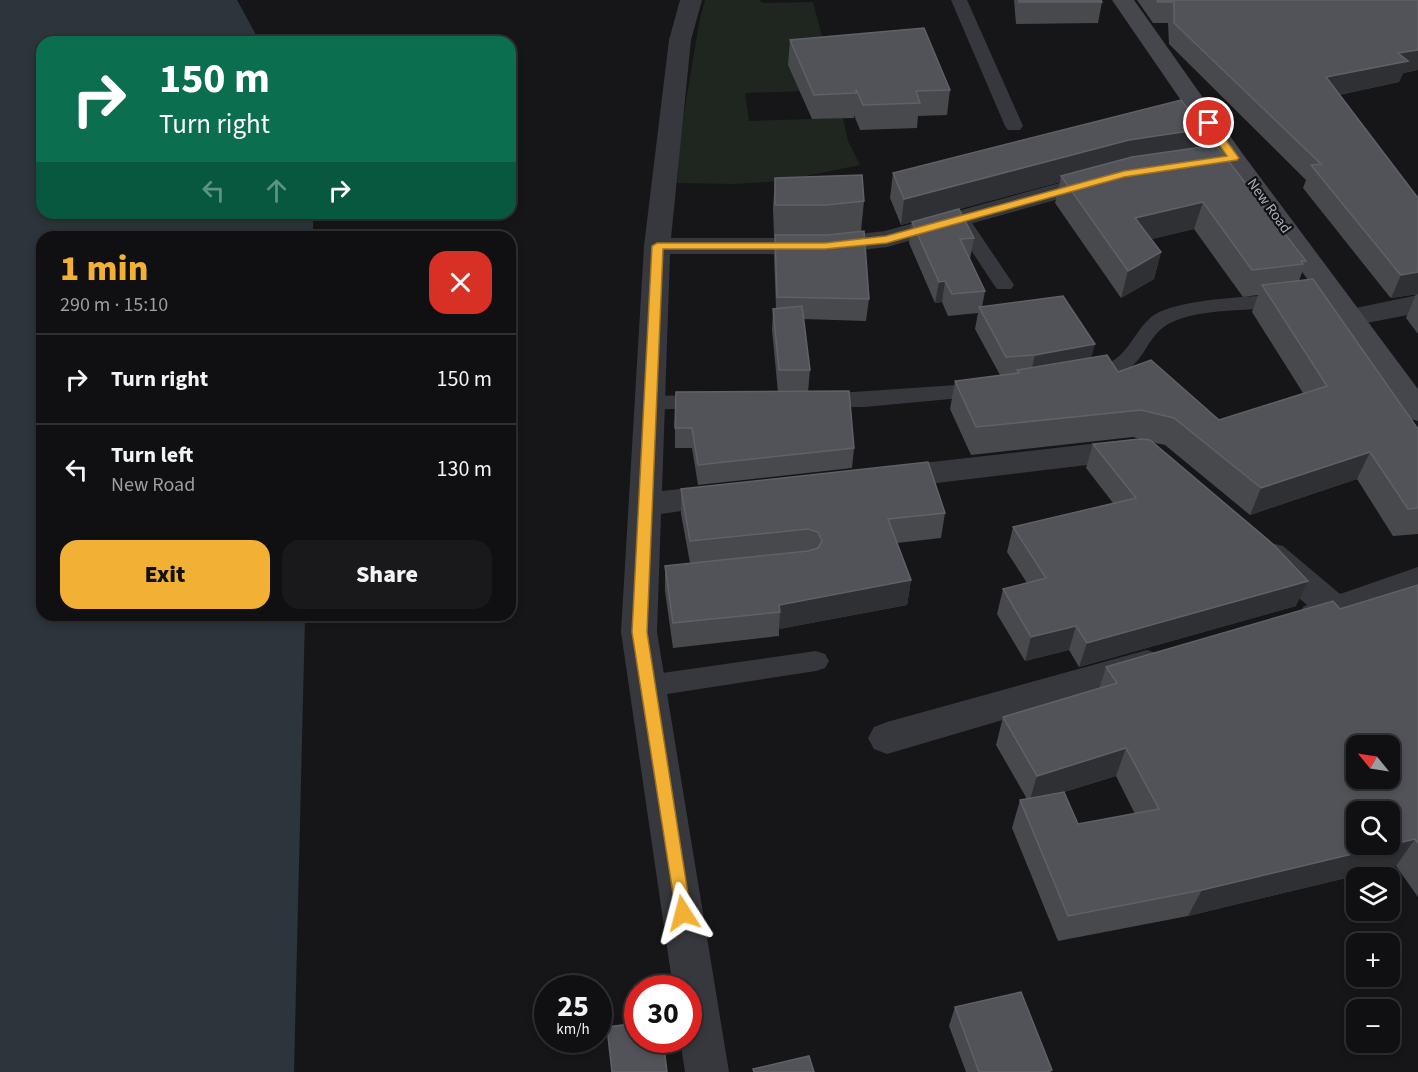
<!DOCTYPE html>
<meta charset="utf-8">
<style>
body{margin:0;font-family:"Source Sans 3",sans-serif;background:#19191b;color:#f1f3f6;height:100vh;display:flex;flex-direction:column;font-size:22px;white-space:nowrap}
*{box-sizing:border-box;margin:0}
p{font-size:20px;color:#9c9d9f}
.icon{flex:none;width:33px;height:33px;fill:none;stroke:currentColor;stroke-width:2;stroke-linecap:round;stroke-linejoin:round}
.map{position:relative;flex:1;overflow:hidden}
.panel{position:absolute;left:36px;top:231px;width:480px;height:390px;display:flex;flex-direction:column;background:#101012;border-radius:18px;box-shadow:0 3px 9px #0003,0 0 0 2px #303032}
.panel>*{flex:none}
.top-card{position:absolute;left:36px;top:36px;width:480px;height:183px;border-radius:18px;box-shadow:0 3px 9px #0003,0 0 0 2px #303032;background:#0b6e4f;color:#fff;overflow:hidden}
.needle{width:39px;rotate:300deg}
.tools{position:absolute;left:1346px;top:735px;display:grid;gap:12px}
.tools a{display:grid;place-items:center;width:54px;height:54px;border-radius:12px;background:#101012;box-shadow:0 3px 9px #0003,0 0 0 2px #303032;font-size:30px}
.speed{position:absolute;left:534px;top:975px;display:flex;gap:12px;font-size:30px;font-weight:700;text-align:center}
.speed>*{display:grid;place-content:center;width:78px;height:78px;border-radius:50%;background:#101012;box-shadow:0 3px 9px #0003,0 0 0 2px #303032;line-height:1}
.speed small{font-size:15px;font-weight:400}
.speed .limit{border:9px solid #d22;background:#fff;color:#111}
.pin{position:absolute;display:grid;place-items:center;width:51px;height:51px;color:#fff;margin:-26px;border:3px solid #fff;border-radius:50%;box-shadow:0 2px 6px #0007}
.me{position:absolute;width:66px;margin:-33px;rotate:351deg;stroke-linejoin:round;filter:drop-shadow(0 0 4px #0008)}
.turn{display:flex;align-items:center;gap:21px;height:126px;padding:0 24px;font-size:27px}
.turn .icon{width:78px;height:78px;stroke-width:2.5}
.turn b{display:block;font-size:42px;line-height:51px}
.lanes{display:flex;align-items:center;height:57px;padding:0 24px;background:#0003;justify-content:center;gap:30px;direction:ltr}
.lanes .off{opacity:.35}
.round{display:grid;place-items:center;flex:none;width:63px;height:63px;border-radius:18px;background:#19191b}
.head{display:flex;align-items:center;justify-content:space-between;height:102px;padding:0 24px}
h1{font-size:36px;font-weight:800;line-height:45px;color:#f2b134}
.cta{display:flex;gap:12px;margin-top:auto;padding:12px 24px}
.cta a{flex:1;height:69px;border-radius:18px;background:#f2b134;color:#111;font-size:24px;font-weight:800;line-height:69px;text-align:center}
.cta a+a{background:#19191b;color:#f1f3f6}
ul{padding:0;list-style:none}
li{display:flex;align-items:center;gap:18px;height:90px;padding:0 24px;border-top:2px solid #303032}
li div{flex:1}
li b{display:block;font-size:22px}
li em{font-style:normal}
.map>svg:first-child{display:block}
</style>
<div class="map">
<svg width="1418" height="1072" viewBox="0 0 1418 1072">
<rect width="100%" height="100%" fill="#161618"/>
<path fill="#1e261f" d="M705,0H759L762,3L813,2L836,90L745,93L749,121L843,118L848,141L860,165L781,181L734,184L677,183L681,131L700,18Z"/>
<path fill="#2c353c" d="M0,0H237L260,42H42V213H313V237H42V615H305L294,1072H0Z"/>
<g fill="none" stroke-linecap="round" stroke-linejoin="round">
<path fill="#37383d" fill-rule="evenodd" d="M951,0H967L1023,126L1020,130H1008L1005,126Z
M959,212L966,214L1014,285L1011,289H997L994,285L950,218L952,214Z
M1287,294L1294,296L1297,300L1294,304C1258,313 1202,306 1170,323C1141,339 1149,368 1106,379C1096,382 1088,384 1078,381L1075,376L1078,371C1091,368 1103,367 1114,360C1131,349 1137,327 1154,315C1182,298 1253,297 1287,294Z
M986,383L994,385L997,390L994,395L864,407H817L809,405L806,400L809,395Z
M708,395L716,397L719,402L716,407L649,410L641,408L638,403L641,398L649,396Z
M816,651L825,654L829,661L825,668L816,671L648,697L639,694L635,686L639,678L648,675Z"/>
<path fill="#37383d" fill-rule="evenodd" d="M680,0H702L691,40L671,238H825L885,231L1100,172L1109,175L1113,180L1109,185L887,247L825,254H670L662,491L725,484L736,487L741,495L736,503L661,514L657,632L729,1072H685L680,1040H688V988H673L621,632L644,246L669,40Z
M1418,295V313L1351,326L1341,323L1337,317L1341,311Z
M1134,439L1145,442L1150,450L1145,458L887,489L876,486L871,478L876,470L887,467Z
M1271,543L1283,546L1340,594L1418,567V593L1315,629L1303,625L1298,616L1303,607L1307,605L1259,564L1254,555L1259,546Z
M1147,650L1160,654L1165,664L1160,674L887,754L874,749L868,738L874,727L887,722Z"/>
<path fill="#45474d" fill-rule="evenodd" d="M1112,0H1134L1242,153L1418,389V421L1407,418L1224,163Z"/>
</g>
<path fill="#47494d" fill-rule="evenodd" d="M1014,0H1101L1102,2L1098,23L1016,24Z
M1137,0H1417L1418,1V70L1403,73L1399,82L1339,95L1418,198V294L1391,298L1389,296L1303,188L1306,180L1169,44L1168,23H1153Z
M790,40L950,90L947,115L918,116L917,128L860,130L854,115V118L812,119L788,65Z
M1203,129L1198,147L1306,261L1299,281L1418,429V534L1393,536L1357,479L1250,515L1165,445L1151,442L1296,606L1079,667L1069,650L1025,661L997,614L1003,589L1027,583L1007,552L1013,527L1113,503L1086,468L1093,444L1140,439L1133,437L971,455L950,409L955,381L1000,375L975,329L978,313L948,316L942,302L935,303L909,243L912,222L951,211L901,225L890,198L893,173ZM1060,182L1055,203L1121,298L1154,279L1161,252L1151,239L1194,229L1243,297L1258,295L1252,312L1303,393L1219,420L1118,372L1091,358L982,307L985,291L970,259L974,238L959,209Z
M775,178L864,201L861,231L869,299L866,321L803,319L810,370L808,392L854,448L852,468L698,485L692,448H675V428L778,392L772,330L773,309L776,308L774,256L775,236H774L773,208Z
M1416,294H1418V334L1406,318Z
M681,489L945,513L941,538L897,543L911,580L907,605L779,629V636L673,648L665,591V566L690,563L681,514Z
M1418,585V897L1396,866L1188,916L1058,941L1012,828L1020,800L1027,799L996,745L1003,717L1099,689L1106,667L1340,609ZM1116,776L1135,814L1078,824L1061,793Z
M955,1007L1052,1072H966L949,1026Z"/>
<path fill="#2f3033" d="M1418,50V70L1403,73L1399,82L1318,99L1326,77L1398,53Z
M1203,129L1196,154L1061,176L1060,182L901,225L904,199L1129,140Z
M1203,202L1194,229L1128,245L1135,218Z
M1161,252L1154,279L1121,298L1128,271Z
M1418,272V294L1391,298L1401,275Z
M945,281L942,302L935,303L939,282Z
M1095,344L1089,366L1030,377L1035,355Z
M1370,452L1357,479L1250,515L1261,488Z
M911,580L907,605L779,629L780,612L779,605Z
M1308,581L1296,606L1079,667L1087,643Z
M1076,626L1069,650L1025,661L1031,637Z
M1126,748L1116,776L1029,803L1037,776Z
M1415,839L1396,866L1188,916L1202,890Z"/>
<path fill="#525359" stroke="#5f6168" stroke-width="1.5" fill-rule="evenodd" d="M1019,0H1101L1102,2H1019Z
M1157,0H1417L1418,1V50L1398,53L1408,61L1326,77L1418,198V272L1401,275L1399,273L1311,165L1321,164L1174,23V2H1158Z
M924,28L950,90L916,91L920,103L863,105L856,89V93L814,95L790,40Z
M1181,100L1203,129L1129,140L904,199L893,173Z
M1216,145L1306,261H1301L1303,264L1252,270L1203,202L1135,218L1161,252L1128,271L1061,176L1132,157Z
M862,175L864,201L827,205H775V178Z
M959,209L974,238L960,239L985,291L952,294L945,281L939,282L912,222Z
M864,231L869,299L777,297L775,235H827Z
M1313,279L1418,429V508L1408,509L1370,452L1261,488L1174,418L1141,410L976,427L955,381L1019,373L1017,370L1107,355L1118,372L1151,360L1219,420L1327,386L1262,285Z
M1063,296L1095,344L1035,355L1006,357L979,307Z
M802,306L810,370H779L773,309Z
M849,391L854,448L698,465L692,428H675L676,392Z
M1140,439L1150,440L1274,545L1308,581L1087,643L1076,626L1031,637L1003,589L1046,578L1013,527L1136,498L1093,444Z
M928,462L945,513L888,519L911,580L779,605L780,612L673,623L665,566L808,551L818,548L822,541L818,532L808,529L690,541L681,489Z
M1418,585V843L1415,839L1202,890L1068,916L1020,800L1064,792L1078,824L1159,809L1126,748L1037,776L1003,717L1117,683L1106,667L1333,601L1340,609ZM1356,746H1389V778H1356ZM1356,812H1389V844H1356Z
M1021,992L1052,1070L1046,1072H979L955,1007Z
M638,1023V1040H663L667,1072H612L607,1027Z
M809,1056L814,1072H754L753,1069Z"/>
<path fill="#f2b134" stroke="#9d7322" stroke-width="1.5" d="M1205,121H1212L1239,158L1237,160L1124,177L887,243L825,249H663L647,632L691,913L689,919L683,921L677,919L632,632L652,246L657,243H825L886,236L1124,171L1227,156L1204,123Z"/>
<g text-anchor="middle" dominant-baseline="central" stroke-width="4.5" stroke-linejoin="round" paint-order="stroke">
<g font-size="15" fill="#a8adb8" stroke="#111113">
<text transform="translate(1269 206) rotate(54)">New Road</text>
</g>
</g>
</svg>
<div class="tools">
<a><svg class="needle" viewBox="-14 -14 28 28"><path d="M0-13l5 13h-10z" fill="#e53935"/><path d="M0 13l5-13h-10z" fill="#9c9d9f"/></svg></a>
<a><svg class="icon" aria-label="search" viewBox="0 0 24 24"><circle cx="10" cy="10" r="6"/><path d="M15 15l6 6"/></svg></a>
<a><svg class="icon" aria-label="layers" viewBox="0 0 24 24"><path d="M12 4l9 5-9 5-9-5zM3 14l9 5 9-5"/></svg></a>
<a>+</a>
<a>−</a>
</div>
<div class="speed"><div>25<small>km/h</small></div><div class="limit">30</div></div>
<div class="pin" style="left:1209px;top:123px;background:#d93025"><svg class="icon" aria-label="arrive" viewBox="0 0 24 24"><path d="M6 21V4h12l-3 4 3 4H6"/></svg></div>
<svg class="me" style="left:683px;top:913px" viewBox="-20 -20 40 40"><path d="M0-17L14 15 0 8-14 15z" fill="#f2b134" stroke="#fff" stroke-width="4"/></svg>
<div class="top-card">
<div class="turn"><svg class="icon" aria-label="right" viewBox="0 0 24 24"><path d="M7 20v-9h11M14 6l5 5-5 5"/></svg><div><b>150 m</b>Turn right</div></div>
<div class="lanes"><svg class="icon off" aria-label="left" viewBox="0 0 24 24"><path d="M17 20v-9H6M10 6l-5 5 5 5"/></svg><svg class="icon off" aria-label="ahead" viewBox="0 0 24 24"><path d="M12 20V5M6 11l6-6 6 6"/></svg><svg class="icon" aria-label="right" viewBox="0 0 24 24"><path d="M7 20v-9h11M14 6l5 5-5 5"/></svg></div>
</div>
<section class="panel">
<div class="head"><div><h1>1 min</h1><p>290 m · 15:10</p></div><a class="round" style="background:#d93025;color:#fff"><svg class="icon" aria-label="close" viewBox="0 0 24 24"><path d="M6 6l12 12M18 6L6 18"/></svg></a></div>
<ul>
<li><svg class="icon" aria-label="right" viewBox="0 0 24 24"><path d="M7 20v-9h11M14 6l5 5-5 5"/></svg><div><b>Turn right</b></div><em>150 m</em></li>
<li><svg class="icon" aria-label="left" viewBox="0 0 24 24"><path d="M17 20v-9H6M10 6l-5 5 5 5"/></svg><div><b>Turn left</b><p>New Road</p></div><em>130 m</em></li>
</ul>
<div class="cta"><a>Exit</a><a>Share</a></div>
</section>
</div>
